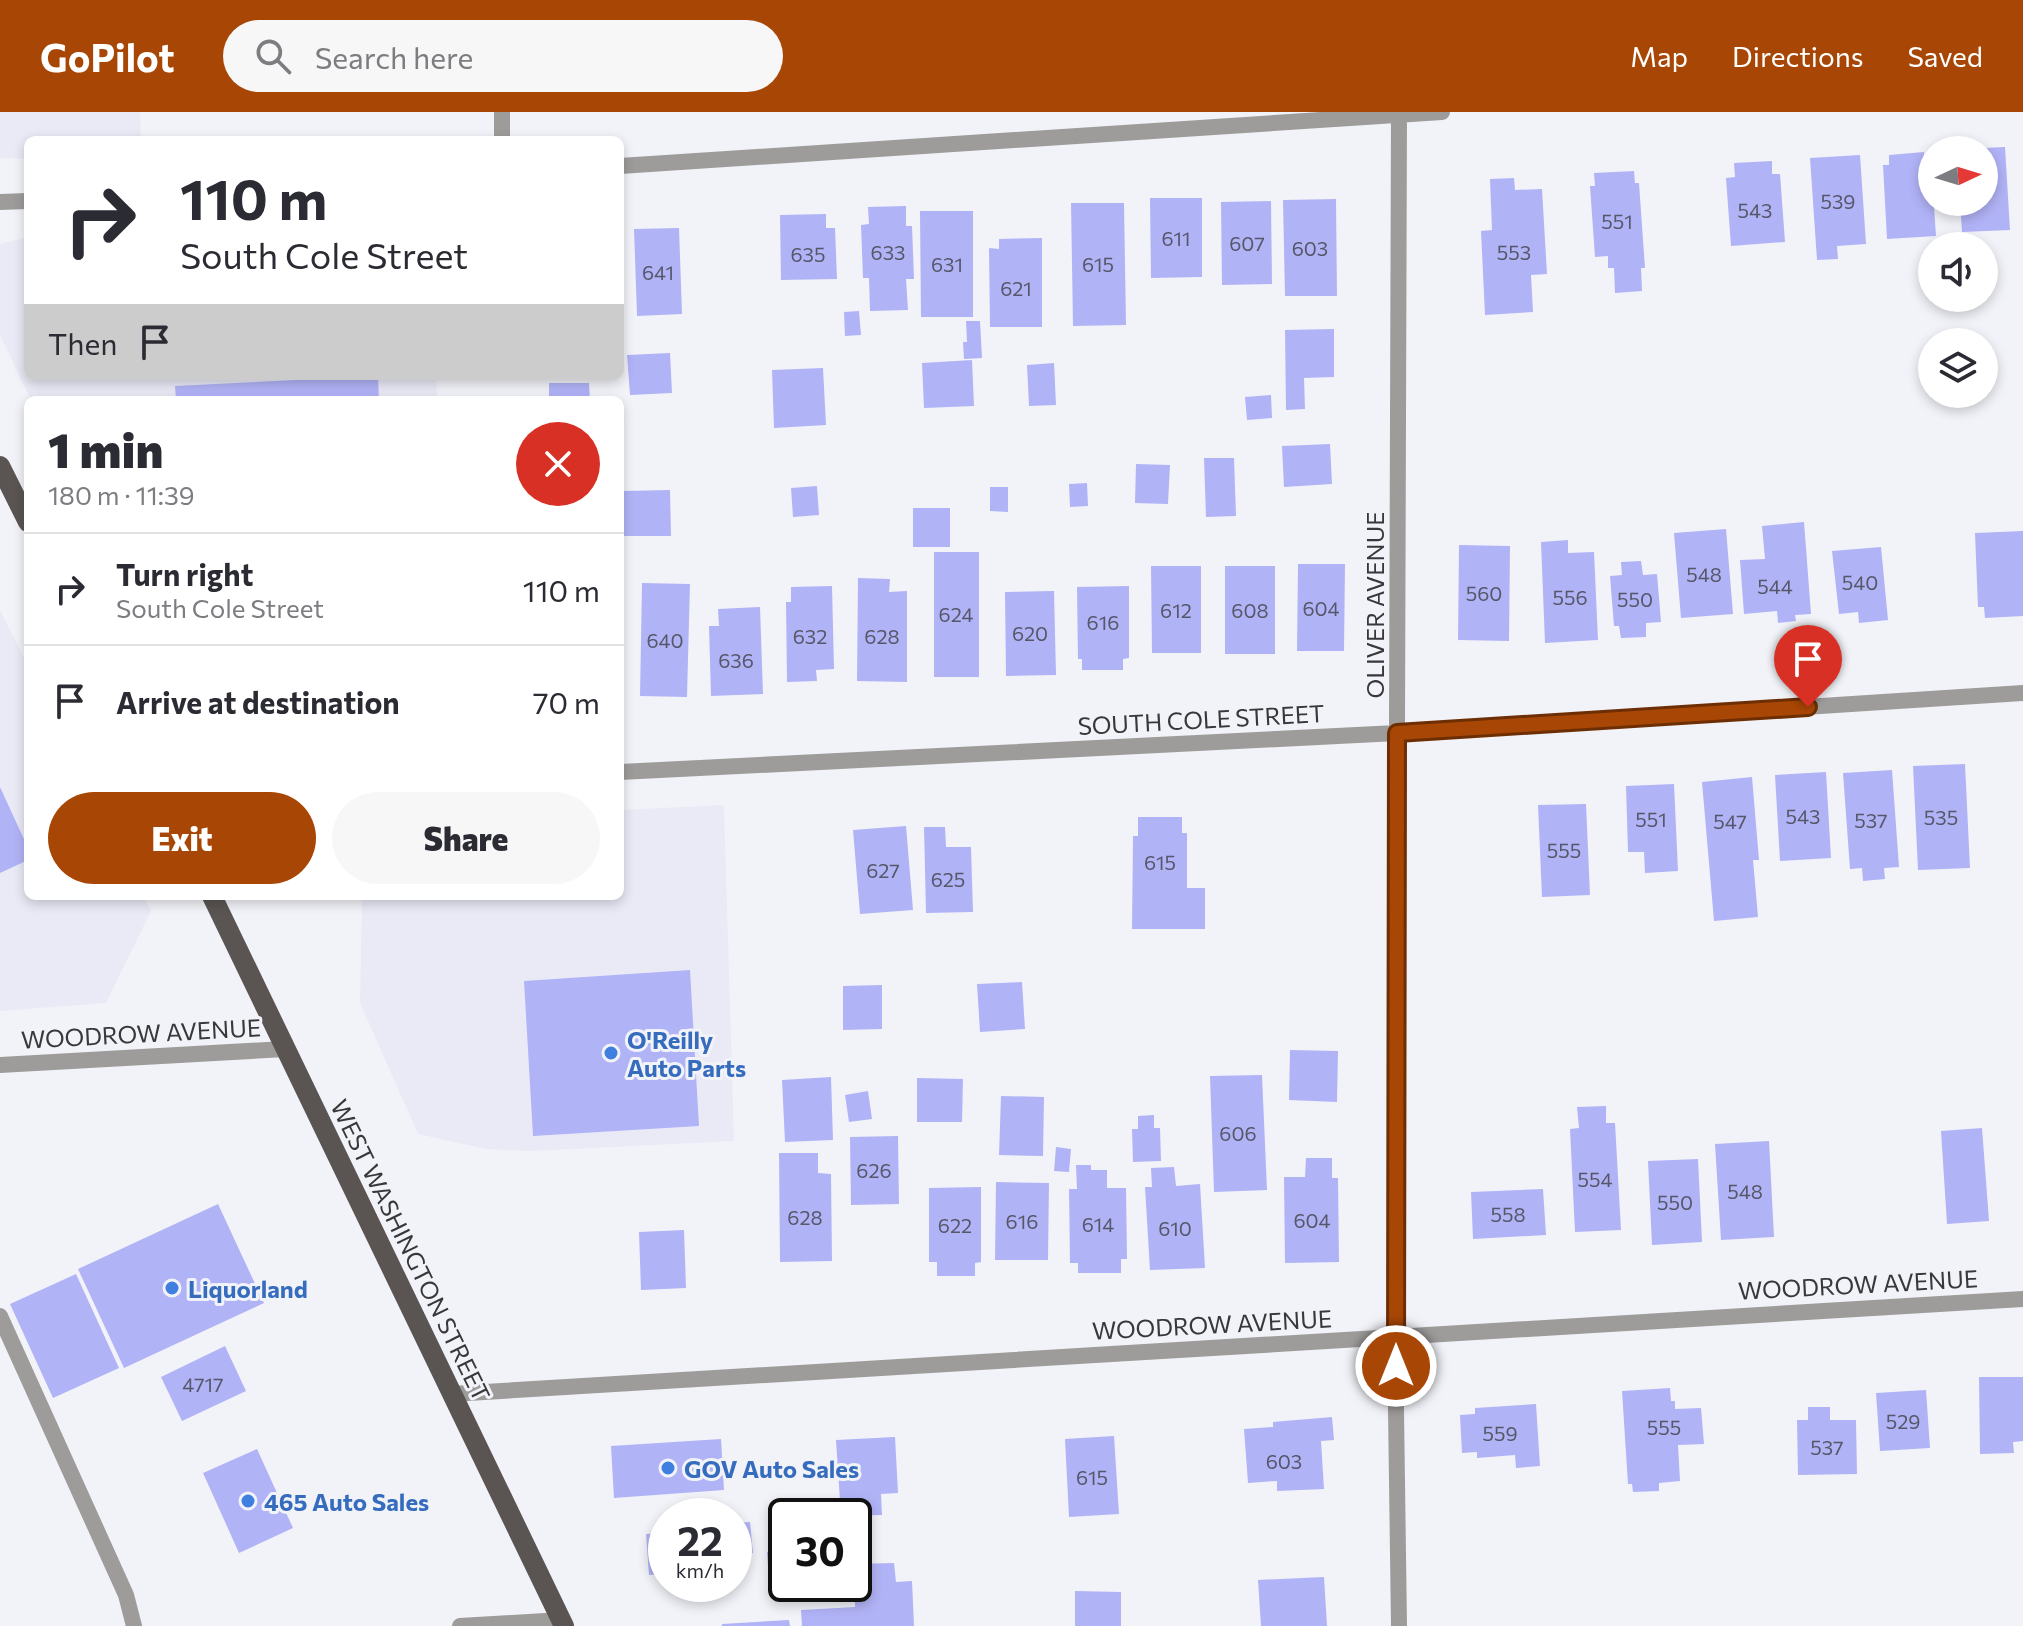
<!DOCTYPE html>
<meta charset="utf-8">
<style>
body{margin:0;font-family:Commissioner,sans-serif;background:#f7f7f7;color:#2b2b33;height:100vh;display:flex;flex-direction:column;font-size:30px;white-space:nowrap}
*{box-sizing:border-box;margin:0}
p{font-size:26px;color:#7c7c81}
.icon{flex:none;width:44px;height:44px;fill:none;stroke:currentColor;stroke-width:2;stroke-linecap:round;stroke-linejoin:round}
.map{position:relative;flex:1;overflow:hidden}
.drawer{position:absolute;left:24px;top:284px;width:600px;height:504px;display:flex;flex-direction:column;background:#fff;border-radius:12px;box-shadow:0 4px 12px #0003}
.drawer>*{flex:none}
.banner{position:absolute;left:24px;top:24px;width:600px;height:244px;border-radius:12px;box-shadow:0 4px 12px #0003;background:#fff;color:#2b2b33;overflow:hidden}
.needle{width:52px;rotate:86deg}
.tools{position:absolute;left:1918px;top:24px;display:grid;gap:16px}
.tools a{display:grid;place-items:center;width:80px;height:80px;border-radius:50%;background:#fff;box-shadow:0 4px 12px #0003;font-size:40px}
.speed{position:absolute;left:648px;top:1386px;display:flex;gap:16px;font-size:40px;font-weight:700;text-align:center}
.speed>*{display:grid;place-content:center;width:104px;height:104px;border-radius:50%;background:#fff;box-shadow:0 4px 12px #0003;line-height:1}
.speed small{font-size:20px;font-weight:400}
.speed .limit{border:4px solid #111;border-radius:12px;background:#fff;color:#111}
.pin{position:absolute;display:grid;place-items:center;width:68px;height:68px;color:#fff;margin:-82px -34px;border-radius:50% 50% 50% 0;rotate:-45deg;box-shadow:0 0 8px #0007}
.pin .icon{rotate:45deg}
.me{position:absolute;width:88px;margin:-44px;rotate:0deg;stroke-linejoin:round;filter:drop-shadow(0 0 6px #0008)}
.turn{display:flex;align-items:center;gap:28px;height:168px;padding:0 24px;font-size:36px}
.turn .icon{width:104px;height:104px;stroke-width:2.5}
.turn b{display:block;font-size:56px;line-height:68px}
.then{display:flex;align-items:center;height:76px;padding:0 24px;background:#0003;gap:16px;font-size:30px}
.round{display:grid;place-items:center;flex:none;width:84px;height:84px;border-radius:42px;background:#f7f7f7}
.summary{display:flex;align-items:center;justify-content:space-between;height:136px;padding:0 24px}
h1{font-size:48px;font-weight:800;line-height:60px}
.primary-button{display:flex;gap:16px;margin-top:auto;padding:16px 24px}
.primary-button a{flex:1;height:92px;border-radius:48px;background:#a84605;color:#fff;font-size:32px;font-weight:800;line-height:92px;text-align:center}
.primary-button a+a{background:#f7f7f7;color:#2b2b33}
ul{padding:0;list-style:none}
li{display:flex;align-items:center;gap:24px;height:112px;padding:0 24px;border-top:2px solid #e1e1e2}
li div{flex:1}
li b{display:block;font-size:30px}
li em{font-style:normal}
header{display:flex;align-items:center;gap:48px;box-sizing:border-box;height:112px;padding:0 40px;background:#a84605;color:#fff}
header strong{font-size:38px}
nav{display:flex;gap:44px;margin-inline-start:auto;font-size:28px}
.search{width:560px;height:72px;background:#f7f7f7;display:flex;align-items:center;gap:20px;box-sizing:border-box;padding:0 28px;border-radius:44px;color:#7c7c81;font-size:30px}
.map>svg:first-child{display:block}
</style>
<header>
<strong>GoPilot</strong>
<div class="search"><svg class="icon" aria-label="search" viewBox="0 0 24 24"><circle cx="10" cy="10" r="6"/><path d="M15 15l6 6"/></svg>Search here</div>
<nav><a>Map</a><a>Directions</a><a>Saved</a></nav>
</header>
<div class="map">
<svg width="2023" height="1514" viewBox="0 0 2023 1514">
<rect width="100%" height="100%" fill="#f2f3f8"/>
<path fill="#eaeaf7" d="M0,0H140L141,28H28V47L0,46Z
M28,125V264H436L437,288H31L0,223V132Z
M0,498L28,554V784H143L151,799L106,891L0,899Z
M724,693L734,1029L532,1039L486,1037L418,1022L360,891L362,784H620V698Z"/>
<path fill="#b1b3f7" d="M2005,35L2010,118L1962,120L1960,90H1984V36Z
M1924,40L1925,52L1931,51L1936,124L1887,127L1883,53H1889V43Z
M1860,43L1866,132L1837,134L1838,147L1817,148L1810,46Z
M1772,49V62H1780L1785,130L1731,134L1726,66L1735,65L1734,51Z
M1634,59L1635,71H1639L1645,156H1641L1642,179L1615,181L1614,156H1608V144L1595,145L1590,74H1595L1594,61Z
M1514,66L1515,78L1542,77L1547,162L1531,163L1533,200L1485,203L1481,119L1492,118L1490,67Z
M1150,86H1202V165L1151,166Z
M1336,87L1337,184H1285L1283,88Z
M1271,89L1272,172L1222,173L1221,90Z
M1071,91H1124L1126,213L1073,214Z
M906,94V114H912L914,167H906L908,198L870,199L869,166H863L861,113L869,112L868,95Z
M920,99H973V205H921Z
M826,102V116H835L837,167L781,168L780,103Z
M679,116L682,202L637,204L634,117Z
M1042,126V215H990L989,136L999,137V127Z
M859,199L861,223L845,224L844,200Z
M966,209H980L982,246L964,247L963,230H967Z
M1334,217V265L1304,266L1305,297L1286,298L1285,218Z
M670,241L672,281L630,283L627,243Z
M972,248L974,294L924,296L922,251Z
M1054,251L1056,293L1029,294L1027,253Z
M823,256L826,313L774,316L772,258Z
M378,264L379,288H176L175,274Z
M549,271H589L590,288H549Z
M1271,283L1272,306L1247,308L1245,285Z
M1330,332L1332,372L1284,375L1282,334Z
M1204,346H1234L1236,404L1206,405Z
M1136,352L1170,353L1168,392L1135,391Z
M1087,371L1088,394L1070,395L1069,372Z
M817,374L819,403L793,405L791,376Z
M990,375H1008V400L990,399Z
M670,378L671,424H623V379Z
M913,396H950V435H913Z
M1804,410L1811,502L1795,503L1796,509L1778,511L1777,499L1744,502L1740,448L1765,447L1762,414Z
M1726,417L1733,502L1681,506L1674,421Z
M2023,419V504L1985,506L1984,495H1978L1975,421Z
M1568,428V441L1594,440L1598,528L1545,531L1541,430Z
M1459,433L1510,434L1509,529L1458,528Z
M1881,435L1888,508L1859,511L1858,500L1839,502L1832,439Z
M934,440H979V565H934Z
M1641,449L1643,463L1657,462L1661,510L1646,511V525L1621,526L1619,514H1614L1610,464L1622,463L1621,450Z
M1298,452H1345L1344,539H1297Z
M1151,454H1201V541H1152Z
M1225,454H1275V542H1225Z
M858,466L890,467L889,480L907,479V570L857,569Z
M642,471L690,472L687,585L640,584Z
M832,474L834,557L816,558L817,569L787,570L786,490H791V475Z
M1129,474V546L1123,547V558H1082V547H1078L1077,475Z
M1054,479L1056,563L1006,564L1005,480Z
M760,495L763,582L711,584L709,514H719L718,497Z
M1965,652L1970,756L1918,758L1913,654Z
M1892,658L1899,755L1884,756L1885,767L1863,769L1862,756L1850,757L1843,661Z
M1826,660L1831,746L1780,749L1775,663Z
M1752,665L1759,748H1753L1758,805L1714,809L1702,670Z
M1674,672L1678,759L1645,761L1644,740H1628L1626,674Z
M0,675L28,736V748L0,761Z
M1586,692L1590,783L1542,785L1538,693Z
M1138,705H1182V721H1187V776H1205V817H1132L1133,724H1138Z
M906,714L913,798L860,802L853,718Z
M924,715H945L946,735H971L973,800L926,801Z
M690,858L699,1014L533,1024L524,869Z
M1022,870L1025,917L980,920L977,872Z
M882,873V917L843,918V874Z
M1290,938L1338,939L1337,990L1289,988Z
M1262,963L1267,1078L1214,1080L1210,964Z
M831,965L833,1028L785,1030L782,968Z
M917,966L963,967L962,1010H917Z
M868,979L872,1007L849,1010L845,983Z
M1001,984L1044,985L1043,1044L999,1043Z
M1606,994V1011H1615L1621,1118L1575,1120L1570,1017L1579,1016L1577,995Z
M1154,1003V1016H1160L1161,1049L1133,1050L1132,1017H1138V1004Z
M1982,1016L1989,1109L1947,1112L1941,1019Z
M898,1024L899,1092L851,1093L850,1025Z
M1769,1029L1774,1125L1721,1128L1715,1032Z
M1056,1035L1071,1037L1069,1060L1054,1059Z
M779,1041H818V1061L831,1062L832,1149L780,1150Z
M1306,1046H1332V1066H1338L1339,1150L1285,1151L1284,1065H1305Z
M1698,1047L1702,1130L1652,1133L1648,1049Z
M1076,1053H1091V1058H1107V1076H1126L1127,1147H1121V1161H1078V1151H1070L1069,1077H1077Z
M1174,1055L1176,1074L1200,1072L1205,1156L1150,1158L1145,1075H1152L1151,1056Z
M996,1070L1049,1071L1048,1148H995Z
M981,1075V1150L975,1151V1164H937V1150H929V1076Z
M1543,1077L1546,1123L1473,1127L1471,1080Z
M218,1092L264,1191L124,1256L78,1157Z
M684,1118L686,1176L641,1178L639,1120Z
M76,1162L119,1256L53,1286L10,1192Z
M225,1234L246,1279L182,1309L161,1265Z
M1979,1265H2023V1329L2013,1330L2014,1341L1980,1342Z
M1670,1276L1671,1289H1675V1297L1701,1296L1704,1332L1678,1333L1680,1369L1659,1371V1379L1633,1380L1632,1372H1628L1622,1279Z
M1926,1278L1930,1336L1880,1339L1876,1281Z
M1536,1292L1540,1354L1516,1356L1515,1343L1477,1346V1340L1462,1341L1460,1303L1475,1302V1296Z
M1808,1295H1830V1308H1856L1857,1362L1798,1363L1797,1308H1808Z
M1332,1305L1334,1328L1321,1329L1324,1377L1277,1379V1369L1248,1371L1244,1317L1273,1315V1310Z
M1114,1324L1119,1402L1069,1405L1065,1327Z
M895,1325L898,1381L881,1382L882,1403L841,1404L836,1328Z
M721,1327L724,1378L614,1386L611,1334Z
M257,1337L293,1416L239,1441L203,1361Z
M750,1410L753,1441L734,1442V1411Z
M661,1416H666V1462L649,1463L646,1422L662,1421Z
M786,1438V1472H814V1479L770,1483L767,1440Z
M894,1451L896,1470L912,1469L914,1514H802L801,1498L855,1495L854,1452Z
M1324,1465L1327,1514H1261L1258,1468Z
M1075,1479L1121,1480V1514H1075Z
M789,1508L790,1514H722V1512Z"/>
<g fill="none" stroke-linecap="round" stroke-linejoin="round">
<path stroke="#9e9c9b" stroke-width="16" d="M0,1204L126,1483L134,1514"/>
<path stroke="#9e9c9b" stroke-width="16" d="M1399,0L1395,1225L1399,1514
M502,28V0
M620,54L1442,0
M0,90L28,89
M620,660L1397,621L2023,581
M0,953L285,937
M451,1282L2023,1187
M460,1514L561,1508"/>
<path stroke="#5a5553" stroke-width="20" d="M0,354L28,410
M212,784L564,1514"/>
</g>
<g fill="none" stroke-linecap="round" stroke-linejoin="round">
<defs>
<path id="route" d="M1396,1254L1397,621L1808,595"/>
</defs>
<use href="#route" stroke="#6d2e03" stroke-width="20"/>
<use href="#route" stroke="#a84605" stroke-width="14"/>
</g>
<g fill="#3f7fe0" stroke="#f2f3f8" stroke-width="3">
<circle cx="611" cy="941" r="8"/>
<circle cx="172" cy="1176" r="8"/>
<circle cx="668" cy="1356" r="8"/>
<circle cx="248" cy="1389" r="8"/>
</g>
<g text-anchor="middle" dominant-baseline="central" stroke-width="6" stroke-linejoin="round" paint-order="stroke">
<g font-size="20" fill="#565769">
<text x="1838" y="89">539</text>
<text x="1755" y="98">543</text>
<text x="1617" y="109">551</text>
<text x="1176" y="126">611</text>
<text x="1247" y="131">607</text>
<text x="1310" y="136">603</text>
<text x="888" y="140">633</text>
<text x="1514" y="140">553</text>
<text x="808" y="142">635</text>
<text x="947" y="152">631</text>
<text x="1098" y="152">615</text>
<text x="658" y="160">641</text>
<text x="1016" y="176">621</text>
<text x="1704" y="462">548</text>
<text x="1860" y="470">540</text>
<text x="1775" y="474">544</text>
<text x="1484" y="481">560</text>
<text x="1570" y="485">556</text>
<text x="1635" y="487">550</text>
<text x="1321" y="496">604</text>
<text x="1176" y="498">612</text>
<text x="1250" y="498">608</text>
<text x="956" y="502">624</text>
<text x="1103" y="510">616</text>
<text x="1030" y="521">620</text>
<text x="810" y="524">632</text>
<text x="882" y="524">628</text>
<text x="665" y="528">640</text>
<text x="736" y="548">636</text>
<text x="1803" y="704">543</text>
<text x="1941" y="705">535</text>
<text x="1651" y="707">551</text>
<text x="1871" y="708">537</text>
<text x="1730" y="709">547</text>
<text x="1564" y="738">555</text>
<text x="1160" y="750">615</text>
<text x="883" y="758">627</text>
<text x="948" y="767">625</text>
<text x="1238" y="1021">606</text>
<text x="874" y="1058">626</text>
<text x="1595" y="1067">554</text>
<text x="1745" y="1079">548</text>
<text x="1675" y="1090">550</text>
<text x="1508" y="1102">558</text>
<text x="805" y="1105">628</text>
<text x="1312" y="1108">604</text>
<text x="1022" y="1109">616</text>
<text x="1098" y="1112">614</text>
<text x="955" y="1113">622</text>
<text x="1175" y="1116">610</text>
<text x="203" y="1272">4717</text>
<text x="1903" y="1309">529</text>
<text x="1664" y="1315">555</text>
<text x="1500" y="1321">559</text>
<text x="1827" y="1335">537</text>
<text x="1284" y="1349">603</text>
<text x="1092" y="1365">615</text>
</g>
<g font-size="24" fill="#38383a" stroke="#f2f3f8">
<text transform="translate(1374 493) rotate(-90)">OLIVER AVENUE</text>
<text transform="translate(1201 607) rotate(-3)">SOUTH COLE STREET</text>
<text transform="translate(141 921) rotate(-3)">WOODROW AVENUE</text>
<text transform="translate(411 1138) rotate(64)">WEST WASHINGTON STREET</text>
<text transform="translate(1858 1172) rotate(-3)">WOODROW AVENUE</text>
<text transform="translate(1212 1212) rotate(-3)">WOODROW AVENUE</text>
</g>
<g font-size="24" font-weight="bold" fill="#366cbe" stroke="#f2f3f8" text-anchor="start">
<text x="627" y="927">O'Reilly<tspan x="627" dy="28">Auto Parts</tspan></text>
<text x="188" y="1176">Liquorland</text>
<text x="684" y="1356">GOV Auto Sales</text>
<text x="264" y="1389">465 Auto Sales</text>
</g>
</g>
</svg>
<div class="tools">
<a><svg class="needle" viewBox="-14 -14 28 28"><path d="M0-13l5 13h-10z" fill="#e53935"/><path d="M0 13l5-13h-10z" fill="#7c7c81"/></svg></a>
<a><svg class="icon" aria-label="sound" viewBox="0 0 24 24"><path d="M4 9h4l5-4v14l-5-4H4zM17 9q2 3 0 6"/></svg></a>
<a><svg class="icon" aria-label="layers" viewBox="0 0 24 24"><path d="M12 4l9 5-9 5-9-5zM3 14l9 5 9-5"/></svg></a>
</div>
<div class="speed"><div>22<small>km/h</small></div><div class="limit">30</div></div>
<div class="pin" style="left:1808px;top:595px;background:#d93025"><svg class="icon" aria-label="arrive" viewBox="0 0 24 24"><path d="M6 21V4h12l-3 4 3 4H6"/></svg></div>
<svg class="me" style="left:1396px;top:1254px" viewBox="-20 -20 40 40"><circle r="17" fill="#a84605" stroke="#fff" stroke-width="3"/><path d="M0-11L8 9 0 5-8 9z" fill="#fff"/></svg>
<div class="banner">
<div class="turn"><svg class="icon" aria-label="right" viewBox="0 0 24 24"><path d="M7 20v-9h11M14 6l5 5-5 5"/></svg><div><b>110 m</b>South Cole Street</div></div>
<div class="then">Then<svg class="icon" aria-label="arrive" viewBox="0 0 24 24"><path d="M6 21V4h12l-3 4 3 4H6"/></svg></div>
</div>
<section class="drawer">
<div class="summary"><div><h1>1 min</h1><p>180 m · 11:39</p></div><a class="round" style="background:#d93025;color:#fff"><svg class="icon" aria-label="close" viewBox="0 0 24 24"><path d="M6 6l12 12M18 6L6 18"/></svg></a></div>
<ul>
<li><svg class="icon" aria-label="right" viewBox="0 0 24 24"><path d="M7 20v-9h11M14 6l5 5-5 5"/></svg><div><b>Turn right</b><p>South Cole Street</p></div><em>110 m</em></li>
<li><svg class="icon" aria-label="arrive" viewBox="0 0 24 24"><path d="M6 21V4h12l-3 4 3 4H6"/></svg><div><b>Arrive at destination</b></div><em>70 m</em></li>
</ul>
<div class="primary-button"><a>Exit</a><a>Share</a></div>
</section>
</div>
